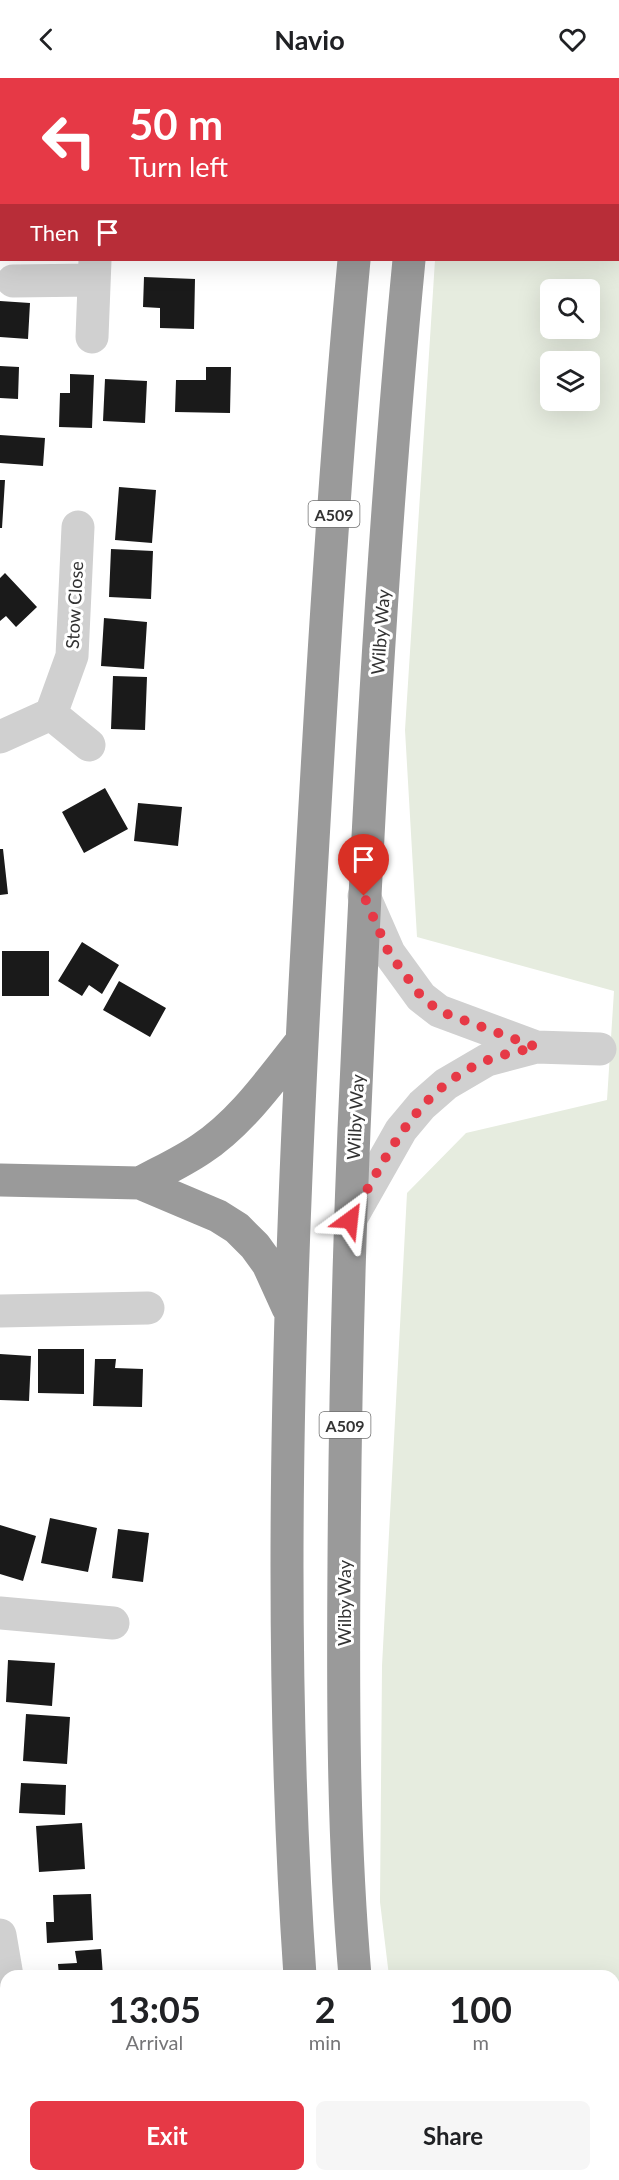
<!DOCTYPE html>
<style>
body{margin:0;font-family:Lato,sans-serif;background:#f6f6f6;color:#202124;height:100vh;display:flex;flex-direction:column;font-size:22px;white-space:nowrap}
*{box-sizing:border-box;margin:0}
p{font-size:20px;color:#757577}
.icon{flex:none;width:33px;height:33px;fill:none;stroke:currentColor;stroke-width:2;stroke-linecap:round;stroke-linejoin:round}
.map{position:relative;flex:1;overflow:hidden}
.sheet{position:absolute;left:0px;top:1892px;width:620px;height:212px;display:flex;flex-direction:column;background:#fff;border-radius:18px 18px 0 0;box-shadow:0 6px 24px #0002}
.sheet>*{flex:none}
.banner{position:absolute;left:0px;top:0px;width:620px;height:183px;box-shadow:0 6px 24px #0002;background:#e63946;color:#fff;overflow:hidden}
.controls{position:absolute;left:540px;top:201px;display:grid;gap:12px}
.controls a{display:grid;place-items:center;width:60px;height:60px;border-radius:9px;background:#fff;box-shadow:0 6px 24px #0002;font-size:30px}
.pin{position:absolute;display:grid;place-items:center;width:51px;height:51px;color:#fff;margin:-62px -26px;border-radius:50% 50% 50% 0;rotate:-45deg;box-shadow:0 0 6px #0007}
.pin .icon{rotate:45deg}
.me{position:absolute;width:66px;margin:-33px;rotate:30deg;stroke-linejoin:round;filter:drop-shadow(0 0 4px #0008)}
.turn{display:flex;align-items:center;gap:21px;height:126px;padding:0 30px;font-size:27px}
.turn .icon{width:78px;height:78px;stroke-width:2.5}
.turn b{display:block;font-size:42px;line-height:51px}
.then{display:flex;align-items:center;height:57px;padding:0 30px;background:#0003;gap:12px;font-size:22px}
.eta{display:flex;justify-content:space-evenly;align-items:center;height:102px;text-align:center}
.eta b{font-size:36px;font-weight:700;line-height:42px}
.cta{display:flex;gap:12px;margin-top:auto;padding:12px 30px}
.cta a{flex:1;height:69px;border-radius:9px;background:#e63946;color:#fff;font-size:24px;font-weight:700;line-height:69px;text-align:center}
.cta a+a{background:#f6f6f6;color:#202124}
header{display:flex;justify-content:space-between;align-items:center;height:78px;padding:0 30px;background:#fff;font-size:27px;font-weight:700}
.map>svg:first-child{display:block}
</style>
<header><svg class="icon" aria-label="back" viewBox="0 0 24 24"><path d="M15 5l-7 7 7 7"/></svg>Navio<svg class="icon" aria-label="heart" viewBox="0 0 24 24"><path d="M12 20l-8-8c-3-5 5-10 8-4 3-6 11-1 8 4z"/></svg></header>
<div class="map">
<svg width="619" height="2102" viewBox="0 0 619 2102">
<rect width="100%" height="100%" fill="#fff"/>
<path fill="#e6ecdf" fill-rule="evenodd" d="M450,0H619V2102H414L413,2097H614V1898H389L380,1824L382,1588L407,1115L466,1055L607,1022L614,913L417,859L405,652L435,182H618V2ZM550,212H590V250H550ZM550,284H590V322H550Z
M134,2097H256V2102H98Z"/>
<path fill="#1a1a1a" d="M144,199L195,201L194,251L160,250V230L143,229Z
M0,223L30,225L28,261L0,259Z
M0,288L19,289L18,321L0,320Z
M206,289H231L230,335L175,334L176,302H206Z
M70,296L94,297L92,350L59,349L60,315H70Z
M105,301L147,303L145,345L103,343Z
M0,357L45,360L43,388L0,385Z
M0,402H5L2,450H0Z
M119,409L156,412L152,465L115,462Z
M111,471L153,473L151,521L109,519Z
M5,495L37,529L16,549L6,538L0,543V500Z
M104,540L147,544L144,591L101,588Z
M113,598L147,599L145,652L111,651Z
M105,710L128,751L84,775L62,734Z
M138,725L182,729L178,768L134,763Z
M0,771H3L8,816L0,817Z
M82,864L119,887L102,916L89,907L82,918L58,903Z
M2,873H49V918H2Z
M119,903L166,930L150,959L103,932Z
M38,1271H84V1316L38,1315Z
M0,1276L31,1278L29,1323L0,1322Z
M95,1281H116L115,1290L143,1291L142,1329L93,1328Z
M50,1440L97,1450L88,1494L41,1485Z
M0,1447L36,1458L23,1503L0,1496Z
M118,1451L149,1455L143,1504L112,1500Z
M8,1582L55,1585L52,1628L6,1624Z
M26,1636L70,1639L67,1686L23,1683Z
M21,1705L66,1707L65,1737L19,1735Z
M82,1745L85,1791L39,1794L36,1748Z
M91,1816L93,1862L47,1865L46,1844H54L53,1817Z
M101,1871L103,1898H59L58,1886L77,1885L75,1873Z"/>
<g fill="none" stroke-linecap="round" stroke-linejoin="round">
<path stroke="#d0d0d0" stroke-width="33" d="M100,2V0
M13,203L94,202
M92,259L95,182
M51,636L89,667
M0,659L51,636L72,578L78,449
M364,818L389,875L421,919L439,933L536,969
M350,1142L401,1052L422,1027L446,1006L487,982L536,969L600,971
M0,1233L148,1230
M0,1535L113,1545
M0,1857L7,1898
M0,2031L6,1990
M24,2097L53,2100"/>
<path stroke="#9a9a9a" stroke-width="33" d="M415,0V2
M379,2V0
M0,1102L140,1105L218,1138L237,1150L255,1168L268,1186L288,1230
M140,1105C160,1094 182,1084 201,1071C242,1044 272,1000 302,963
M300,1898C277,1562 288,1224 306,888C319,652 332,417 354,182
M355,1898C343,1760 343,1622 344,1483C345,1339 348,1196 354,1052C367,761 381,471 409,182
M324,2097V2102
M380,2097L381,2102"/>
</g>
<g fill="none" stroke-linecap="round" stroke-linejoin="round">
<path stroke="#e63946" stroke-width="10" stroke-dasharray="0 18" d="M350,1142C386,1080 416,1010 488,982C503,976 520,973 536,969L439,933L421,918L389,875L364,818"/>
</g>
<g text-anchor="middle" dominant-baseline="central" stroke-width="6" stroke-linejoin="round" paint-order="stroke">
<g fill="#fff" stroke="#707070" stroke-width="1.5">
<rect x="308.5" y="423" width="51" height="26" rx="4.5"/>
<rect x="319.5" y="1334" width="51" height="26" rx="4.5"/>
</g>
<g font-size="16" font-weight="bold" fill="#333">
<text x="334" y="436">A509</text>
<text x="345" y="1347">A509</text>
</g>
<g font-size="18" fill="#333" stroke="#fff">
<text transform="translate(74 527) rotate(-87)">Stow Close</text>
<text transform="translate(380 554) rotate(-86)">Wilby Way</text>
<text transform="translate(355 1039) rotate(-87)">Wilby Way</text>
<text transform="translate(344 1525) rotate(-90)">Wilby Way</text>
</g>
</g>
</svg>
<div class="controls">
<a><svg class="icon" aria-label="search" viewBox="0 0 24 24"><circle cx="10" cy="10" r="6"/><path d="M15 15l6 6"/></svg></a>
<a><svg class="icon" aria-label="layers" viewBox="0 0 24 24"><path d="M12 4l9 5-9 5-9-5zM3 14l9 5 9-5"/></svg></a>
</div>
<div class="pin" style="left:364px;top:818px;background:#d93025"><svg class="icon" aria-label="arrive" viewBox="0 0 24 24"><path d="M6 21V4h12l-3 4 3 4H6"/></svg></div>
<svg class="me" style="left:350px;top:1142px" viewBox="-20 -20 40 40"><path d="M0-17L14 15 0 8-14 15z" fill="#e63946" stroke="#fff" stroke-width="4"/></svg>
<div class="banner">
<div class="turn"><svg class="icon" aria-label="left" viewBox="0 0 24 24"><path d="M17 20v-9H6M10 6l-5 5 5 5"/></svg><div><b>50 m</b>Turn left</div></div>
<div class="then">Then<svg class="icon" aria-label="arrive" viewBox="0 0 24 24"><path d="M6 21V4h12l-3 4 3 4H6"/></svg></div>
</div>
<section class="sheet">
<div class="eta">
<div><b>13:05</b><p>Arrival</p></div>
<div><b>2</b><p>min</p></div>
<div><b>100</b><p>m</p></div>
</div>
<div class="cta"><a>Exit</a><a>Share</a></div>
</section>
</div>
